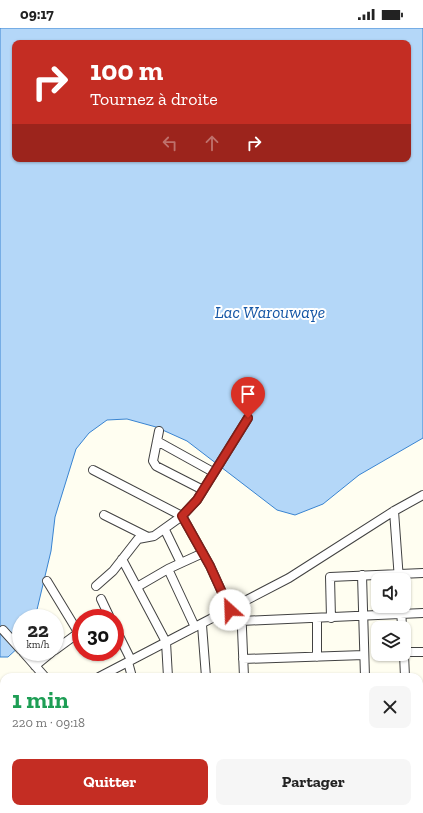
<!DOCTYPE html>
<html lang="fr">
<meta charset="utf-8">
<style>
body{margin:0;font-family:"Zilla Slab",serif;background:#f6f6f6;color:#222;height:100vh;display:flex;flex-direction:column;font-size:15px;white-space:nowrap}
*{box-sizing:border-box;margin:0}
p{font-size:13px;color:#767676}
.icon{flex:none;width:22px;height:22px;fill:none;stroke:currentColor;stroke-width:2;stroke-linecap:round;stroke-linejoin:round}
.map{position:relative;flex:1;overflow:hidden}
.details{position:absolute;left:0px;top:645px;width:423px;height:140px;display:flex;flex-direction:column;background:#fff;border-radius:12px 12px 0 0;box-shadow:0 1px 3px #0004}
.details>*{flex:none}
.guide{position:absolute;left:12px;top:12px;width:399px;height:122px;border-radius:8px;box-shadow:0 1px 3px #0004;background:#c42d23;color:#fff;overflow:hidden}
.controls{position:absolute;left:371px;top:545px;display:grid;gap:8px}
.controls a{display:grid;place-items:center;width:40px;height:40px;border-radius:8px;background:#fff;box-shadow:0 1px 3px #0004;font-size:20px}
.speed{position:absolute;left:12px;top:581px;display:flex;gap:8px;font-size:20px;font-weight:700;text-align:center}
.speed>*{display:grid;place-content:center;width:52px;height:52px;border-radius:50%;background:#fff;box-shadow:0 1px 3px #0004;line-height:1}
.speed small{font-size:10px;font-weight:400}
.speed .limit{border:6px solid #d22;background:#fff;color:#111}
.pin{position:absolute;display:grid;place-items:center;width:34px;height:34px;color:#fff;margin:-41px -17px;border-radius:50% 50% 50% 0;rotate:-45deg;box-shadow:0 0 4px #0007}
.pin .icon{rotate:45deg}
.me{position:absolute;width:44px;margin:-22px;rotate:335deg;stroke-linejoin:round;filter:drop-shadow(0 0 3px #0008)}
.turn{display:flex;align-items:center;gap:14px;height:84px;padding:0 12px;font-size:18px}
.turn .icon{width:52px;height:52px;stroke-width:2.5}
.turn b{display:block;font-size:28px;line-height:34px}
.lanes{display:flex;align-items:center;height:38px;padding:0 12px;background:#0003;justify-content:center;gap:20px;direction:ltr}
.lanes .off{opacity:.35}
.round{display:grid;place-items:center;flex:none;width:42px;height:42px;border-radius:8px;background:#f6f6f6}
.overview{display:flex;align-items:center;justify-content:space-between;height:68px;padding:0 12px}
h1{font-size:24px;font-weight:800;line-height:30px;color:#1e9e55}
.button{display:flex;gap:8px;margin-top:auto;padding:8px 12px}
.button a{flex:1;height:46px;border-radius:8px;background:#c42d23;color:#fff;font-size:16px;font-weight:800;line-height:46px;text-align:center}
.button a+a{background:#f6f6f6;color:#222}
.status{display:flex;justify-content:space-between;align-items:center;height:28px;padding:0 20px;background:#fff;direction:ltr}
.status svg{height:11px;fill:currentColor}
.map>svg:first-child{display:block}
</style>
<div class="status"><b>09:17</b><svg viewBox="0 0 49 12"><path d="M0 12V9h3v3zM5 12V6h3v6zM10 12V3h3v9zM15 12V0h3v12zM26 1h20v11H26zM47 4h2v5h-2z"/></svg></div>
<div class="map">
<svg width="423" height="785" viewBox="0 0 423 785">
<rect width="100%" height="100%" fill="#fffef1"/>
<path fill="#afdc98" d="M0,685L4,688V781H67L66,785H0Z"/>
<path fill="#b4d7f8" stroke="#3984d1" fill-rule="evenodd" d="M0,0H423V410L359,447L323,476L295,487L277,482L187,413L156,399L127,391L107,392L89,405L76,421L55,489L51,523L35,590H21V617L8,629H0ZM15,15H408V131H15Z"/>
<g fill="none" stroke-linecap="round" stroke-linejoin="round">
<defs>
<path id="minor" d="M159,403L153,433L156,438L203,462
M157,413L213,444
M93,442L182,488L197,472L248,390
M394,483L399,552
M104,487L148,509
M165,502L181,535L168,541L195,599
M122,531L166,614L168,649
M181,535L203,525
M362,547L365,649
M47,553L78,604
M96,558L113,543L138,511L154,508L182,488L210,538L230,582
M137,559L168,541
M101,571L110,590
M241,577L244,649
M401,578L402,600
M317,590V629
M331,590L330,549L423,545
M241,593L423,585
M202,597L206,649
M115,600L131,632
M3,602L21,622
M55,622L81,603
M23,624L45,649
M404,624H423
M404,626L405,649
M243,631L364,627
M128,634L132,649
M35,638L52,624
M99,649L289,550L394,483L423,467
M419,668H423
M0,677L4,680
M419,715H423
M419,756L423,755
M332,781V785
M402,785L404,781"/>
</defs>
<use href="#minor" stroke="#424242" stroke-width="10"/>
<use href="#minor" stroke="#fff" stroke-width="8"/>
</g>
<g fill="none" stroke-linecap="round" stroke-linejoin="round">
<defs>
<path id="route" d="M230,582L210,538L182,488L197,472L248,390"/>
</defs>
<use href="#route" stroke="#7f1d17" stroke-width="10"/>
<use href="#route" stroke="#c42d23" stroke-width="7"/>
</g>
<g text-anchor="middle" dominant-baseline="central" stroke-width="4" stroke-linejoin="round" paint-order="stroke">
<g font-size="17" font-style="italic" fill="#1456a5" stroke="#fff">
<text x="270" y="284">Lac Warouwaye</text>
</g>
</g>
</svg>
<div class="controls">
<a><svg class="icon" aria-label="sound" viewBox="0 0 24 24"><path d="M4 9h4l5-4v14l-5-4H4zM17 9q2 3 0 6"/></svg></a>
<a><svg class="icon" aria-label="layers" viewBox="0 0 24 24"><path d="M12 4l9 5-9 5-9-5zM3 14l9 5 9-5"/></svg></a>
</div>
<div class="speed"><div>22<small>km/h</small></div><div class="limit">30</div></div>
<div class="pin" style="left:248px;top:390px;background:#d93025"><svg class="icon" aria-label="arrive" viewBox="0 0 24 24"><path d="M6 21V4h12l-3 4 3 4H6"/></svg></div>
<svg class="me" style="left:230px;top:582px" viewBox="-20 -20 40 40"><circle r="19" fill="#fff"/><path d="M0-13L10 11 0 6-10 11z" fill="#c42d23"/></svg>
<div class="guide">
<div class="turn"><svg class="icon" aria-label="right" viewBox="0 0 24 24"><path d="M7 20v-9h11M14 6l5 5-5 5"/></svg><div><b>100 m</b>Tournez à droite</div></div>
<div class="lanes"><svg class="icon off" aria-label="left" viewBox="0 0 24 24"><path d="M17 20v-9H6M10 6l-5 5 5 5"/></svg><svg class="icon off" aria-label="ahead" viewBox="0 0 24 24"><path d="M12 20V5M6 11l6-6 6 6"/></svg><svg class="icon" aria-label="right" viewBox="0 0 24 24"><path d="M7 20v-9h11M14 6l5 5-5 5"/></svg></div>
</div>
<section class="details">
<div class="overview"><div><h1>1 min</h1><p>220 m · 09:18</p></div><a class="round"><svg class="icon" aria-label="close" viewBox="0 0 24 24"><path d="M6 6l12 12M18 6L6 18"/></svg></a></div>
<div class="button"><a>Quitter</a><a>Partager</a></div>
</section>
</div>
